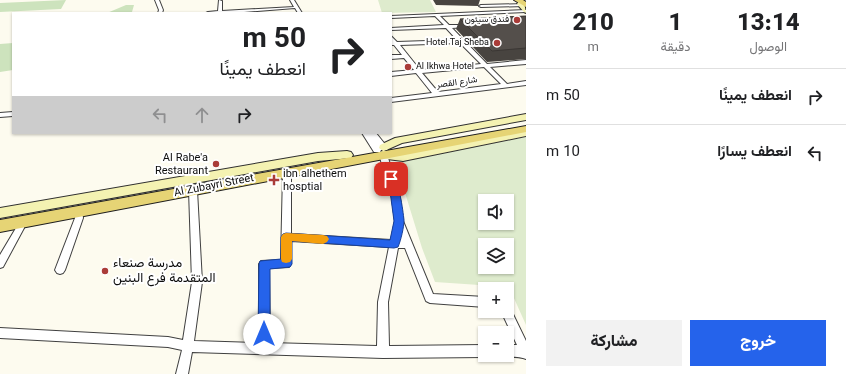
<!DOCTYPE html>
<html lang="ar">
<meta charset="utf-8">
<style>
body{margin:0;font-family:Georgia,Vazirmatn,serif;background:#f2f2f2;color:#202124;direction:rtl;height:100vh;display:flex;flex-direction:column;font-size:15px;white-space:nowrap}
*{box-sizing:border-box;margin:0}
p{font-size:13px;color:#757577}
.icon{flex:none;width:22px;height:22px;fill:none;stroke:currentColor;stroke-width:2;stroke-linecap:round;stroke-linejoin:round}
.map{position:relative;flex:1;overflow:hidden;direction:ltr}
.panel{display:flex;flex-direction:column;background:#fff;width:320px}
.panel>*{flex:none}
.hud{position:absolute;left:12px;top:12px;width:380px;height:122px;border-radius:0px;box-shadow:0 1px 3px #0004;direction:rtl;background:#fff;color:#202124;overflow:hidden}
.fabs{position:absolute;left:478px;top:194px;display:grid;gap:8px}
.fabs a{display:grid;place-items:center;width:36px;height:36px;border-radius:0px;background:#fff;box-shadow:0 1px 3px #0004;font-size:20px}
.pin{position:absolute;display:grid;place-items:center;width:34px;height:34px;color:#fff;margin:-17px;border-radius:8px;box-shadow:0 2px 6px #0006}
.me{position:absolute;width:44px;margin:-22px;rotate:0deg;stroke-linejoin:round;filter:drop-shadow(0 0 3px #0008)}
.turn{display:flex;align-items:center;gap:14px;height:84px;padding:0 20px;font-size:18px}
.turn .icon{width:52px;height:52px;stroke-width:2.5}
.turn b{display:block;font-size:28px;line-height:34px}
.lanes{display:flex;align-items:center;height:38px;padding:0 20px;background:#0003;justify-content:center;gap:20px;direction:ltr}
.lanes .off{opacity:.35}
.eta{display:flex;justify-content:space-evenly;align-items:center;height:68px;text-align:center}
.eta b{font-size:24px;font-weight:800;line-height:28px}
.action{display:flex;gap:8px;margin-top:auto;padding:8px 20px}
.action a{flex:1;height:46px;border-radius:0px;background:#2563eb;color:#fff;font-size:16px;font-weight:800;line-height:46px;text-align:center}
.action a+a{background:#f2f2f2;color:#202124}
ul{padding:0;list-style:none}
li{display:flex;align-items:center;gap:12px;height:56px;padding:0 20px;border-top:1px solid #e0e0e0}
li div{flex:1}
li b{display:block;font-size:15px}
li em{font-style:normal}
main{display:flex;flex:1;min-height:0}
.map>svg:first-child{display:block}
</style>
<main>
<section class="panel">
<div class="eta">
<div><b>13:14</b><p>الوصول</p></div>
<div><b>1</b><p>دقيقة</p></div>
<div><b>210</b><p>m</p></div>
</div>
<ul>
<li><svg class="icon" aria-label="right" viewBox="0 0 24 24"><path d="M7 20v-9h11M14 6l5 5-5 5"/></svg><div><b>انعطف يمينًا</b></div><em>50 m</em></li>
<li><svg class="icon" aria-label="left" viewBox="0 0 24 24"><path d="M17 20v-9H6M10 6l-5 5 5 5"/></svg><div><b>انعطف يسارًا</b></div><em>10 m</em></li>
</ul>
<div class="action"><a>خروج</a><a>مشاركة</a></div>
</section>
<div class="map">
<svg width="526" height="374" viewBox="0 0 526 374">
<rect width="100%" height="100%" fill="#fdfbef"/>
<path fill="#cde3bd" d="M66,0L61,9L0,12V3Z
M126,5H134L132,12L136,13H107Z
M13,43V70L0,72V44Z"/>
<path fill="#deebcd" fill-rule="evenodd" d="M378,0H430L436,12L382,13Z
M526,137V325L509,287L435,282L422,248L398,170L403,160ZM485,201H507V223H485ZM485,245H507V267H485Z"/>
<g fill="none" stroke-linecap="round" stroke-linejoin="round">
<defs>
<path id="minor" d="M155,0H159L163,10L162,13H158L159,10Z
M219,0L222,1V11L294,7L290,0H294L302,13H298L295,8L232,13H206L208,12L218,11Z
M526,4L525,6L481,7L479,6L481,5Z
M526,10V12L440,16L449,25H469V26L467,27L452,28L487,64L526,60V64L490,67L507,84L526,81V85L391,102V98L432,93L416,73L391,76V72L414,70L404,58L391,59V55H402L394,45H391V36L397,42L457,40L446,28L391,30V28L444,25L435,16L391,18V16ZM460,43L481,64L420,70L400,45ZM484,67L501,84L438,92L422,73Z
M13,112V116L0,117V113Z
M362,133H376L388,148L387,150H381L371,137L381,150L380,152H374Z
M380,153H386L387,155L399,191L403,221L433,294L485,297V307L430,303L426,301L405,248H398L388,302L389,346L485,345V355H489L485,357L383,358L192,352L188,374H176L182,350L168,347L0,338V328L168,337L183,340L192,282L189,190L193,187L197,190L202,282L194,341L259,343V264L261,261L281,260L283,173L284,171L287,170L291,173V234L391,240L395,221L391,191L379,155ZM291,241L389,247L378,302L377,346L270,343L269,268L289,267L291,264Z
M79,209L82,210L83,218L65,270L63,273L60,274L57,273L55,270L75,218L76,210Z
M21,219L24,220L25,222L24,228L3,267L0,268V255L16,228L18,220Z
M507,307L510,308L526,341V359C519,356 511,358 503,355H507V345H517L501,311H507Z"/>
<path id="secondary" d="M519,1L524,2L526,13L524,12L517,4Z
M526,114V120L402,143L384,151L403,153L526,130V136L403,161L379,158L377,155L379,152L383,151L379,148L380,145L395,138Z
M347,151L351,152L353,155L351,158L318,161L0,218V208L318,153Z"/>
<path id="primary" d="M514,0H523L526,2V7Z
M526,126V132L0,232V220Z"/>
</defs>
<use href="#minor" stroke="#404040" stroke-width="2"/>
<use href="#secondary" stroke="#2f2f2f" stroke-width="2"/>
<use href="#primary" stroke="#1e1e1e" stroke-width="2"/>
<use href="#minor" fill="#fff" fill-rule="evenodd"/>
<use href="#secondary" fill="#f4f2b2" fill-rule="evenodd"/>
<use href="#primary" fill="#e6d475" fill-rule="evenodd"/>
</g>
<path fill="#484440" d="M433,0H480L478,6L436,5Z
M526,16V59L487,62L456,29L460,19Z"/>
<path fill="#544f4b" stroke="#3b3734" d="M526,16V48L492,51L460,19Z"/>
<path fill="#2563eb" stroke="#184099" d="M391,176C399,178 403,211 404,220C404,227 401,240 398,247L394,248L292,241V264L290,267L270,269V334L268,339L264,340L259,339L258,334L259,264L260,261L281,259V237L283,234L286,233L390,240L394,221L390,191L386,179Z"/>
<path fill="#f59e0b" d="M286,233L323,235L327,236L329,239L327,242L323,244L292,241V259L290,262L286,263L282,262L281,259V237L283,234Z"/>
<g fill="#aa3c38" stroke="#fff" stroke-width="1.5">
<circle cx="517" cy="20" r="4"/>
<circle cx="497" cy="43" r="4"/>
<circle cx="408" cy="67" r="4"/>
<circle cx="216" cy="164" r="4"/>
<path d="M272 174h4v4h4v4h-4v4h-4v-4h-4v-4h4z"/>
<circle cx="105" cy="271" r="4"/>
</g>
<g text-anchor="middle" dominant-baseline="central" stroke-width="4" stroke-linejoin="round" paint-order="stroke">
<g font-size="9" fill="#0d0d0d" stroke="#fff" text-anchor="end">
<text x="509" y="20">فندق سيئون</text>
<text x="489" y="43">Hotel Taj Sheba</text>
<text x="416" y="67" text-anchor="start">Al Ikhwa Hotel</text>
</g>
<g font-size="9" fill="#0d0d0d" stroke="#fff">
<text transform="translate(457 83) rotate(-8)">شارع القصر</text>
</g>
<g font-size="11" fill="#0d0d0d" stroke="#fff" text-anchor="end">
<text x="208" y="158">Al Rabe'a<tspan x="208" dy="13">Restaurant</tspan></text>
<text x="283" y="174" text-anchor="start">ibn alhethem<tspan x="283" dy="13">hosptial</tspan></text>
</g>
<g font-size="11" fill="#0d0d0d" stroke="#fff">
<text transform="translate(214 186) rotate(-11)">Al Zubayri Street</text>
</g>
<g font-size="13" fill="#0d0d0d" stroke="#fff" text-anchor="start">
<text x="113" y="264">مدرسة صنعاء<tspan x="113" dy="15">المتقدمة فرع البنين</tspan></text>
</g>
</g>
</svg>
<div class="fabs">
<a><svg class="icon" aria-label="sound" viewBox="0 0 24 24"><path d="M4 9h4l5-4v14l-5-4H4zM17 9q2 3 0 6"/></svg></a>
<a><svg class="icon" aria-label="layers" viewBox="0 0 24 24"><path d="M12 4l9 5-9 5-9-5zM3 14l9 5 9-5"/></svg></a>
<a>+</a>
<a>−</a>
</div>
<div class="pin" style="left:391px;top:179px;background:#d93025"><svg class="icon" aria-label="arrive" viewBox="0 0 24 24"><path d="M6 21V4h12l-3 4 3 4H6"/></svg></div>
<svg class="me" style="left:264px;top:334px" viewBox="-20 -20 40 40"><circle r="19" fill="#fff"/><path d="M0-13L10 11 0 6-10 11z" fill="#2563eb"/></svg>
<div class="hud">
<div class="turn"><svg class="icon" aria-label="right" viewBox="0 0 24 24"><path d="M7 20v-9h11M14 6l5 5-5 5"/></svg><div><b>50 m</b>انعطف يمينًا</div></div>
<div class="lanes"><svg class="icon off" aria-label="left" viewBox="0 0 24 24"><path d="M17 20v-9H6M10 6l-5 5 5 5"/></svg><svg class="icon off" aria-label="ahead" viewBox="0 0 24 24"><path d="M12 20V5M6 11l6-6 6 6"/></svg><svg class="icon" aria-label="right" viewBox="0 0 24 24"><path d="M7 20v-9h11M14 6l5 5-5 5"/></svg></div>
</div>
</div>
</main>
